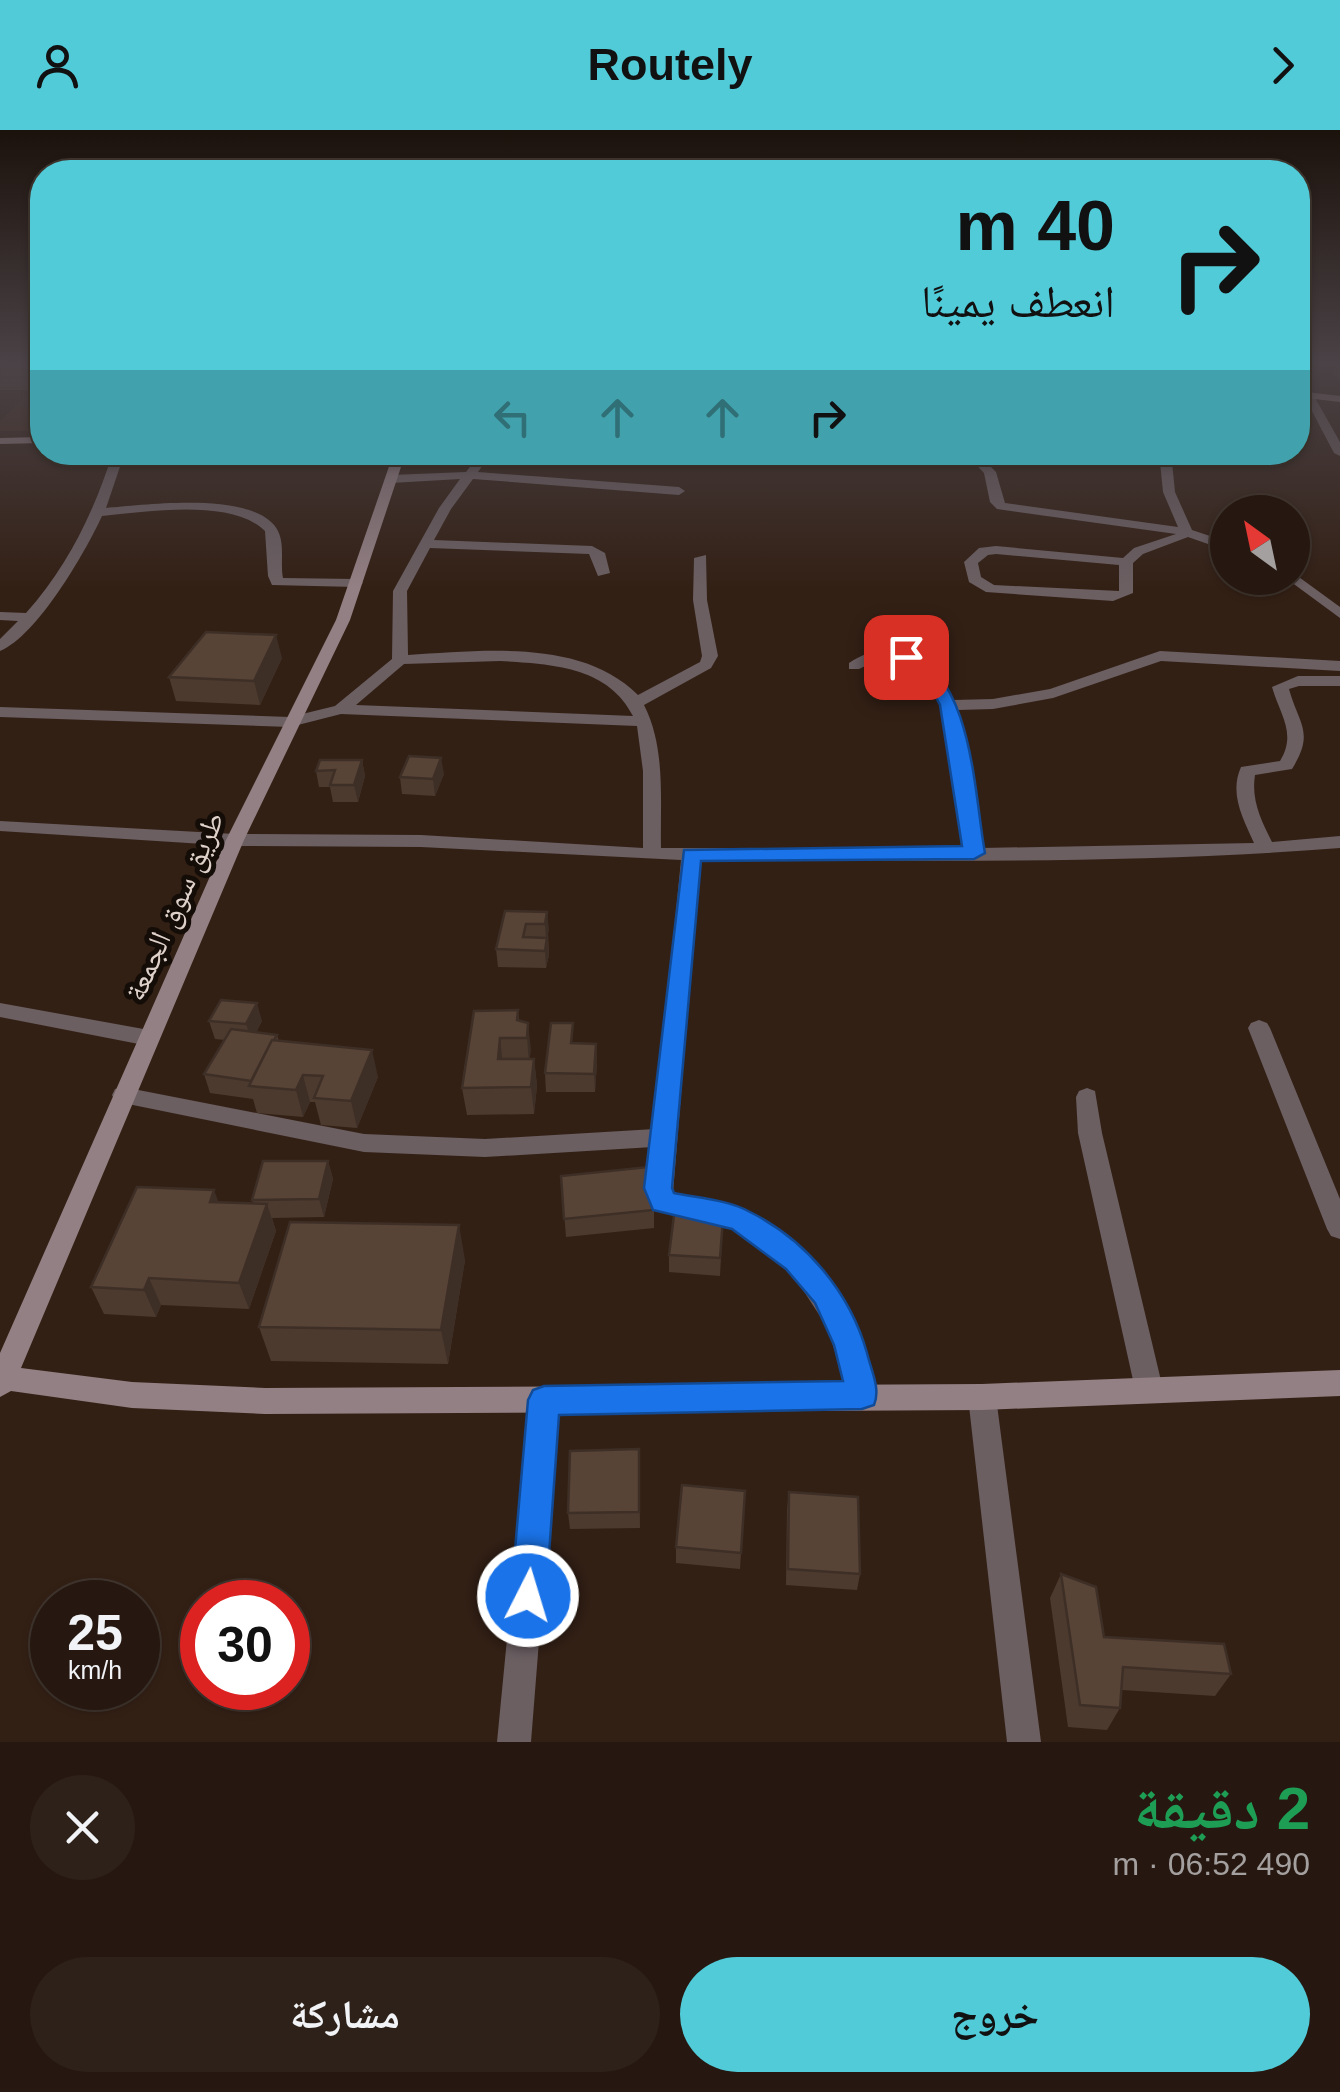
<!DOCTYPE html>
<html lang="ar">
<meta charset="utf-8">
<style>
body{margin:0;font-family:Arial,"Noto Naskh Arabic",sans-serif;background:#2e2119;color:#f1f3f6;direction:rtl;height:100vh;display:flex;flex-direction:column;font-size:38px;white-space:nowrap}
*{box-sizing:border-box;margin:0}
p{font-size:32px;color:#a4a09f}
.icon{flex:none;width:55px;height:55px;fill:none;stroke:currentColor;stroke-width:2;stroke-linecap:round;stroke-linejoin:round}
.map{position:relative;height:1612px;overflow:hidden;direction:ltr}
.drawer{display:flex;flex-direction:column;background:#261810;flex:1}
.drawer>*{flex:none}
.top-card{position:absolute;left:30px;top:30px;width:1280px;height:305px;border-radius:40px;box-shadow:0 2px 8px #0004,0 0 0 2px #423730;direction:rtl;background:#52cbd9;color:#111;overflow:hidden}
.needle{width:65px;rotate:327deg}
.buttons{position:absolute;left:1210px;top:365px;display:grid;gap:20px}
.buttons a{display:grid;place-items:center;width:100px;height:100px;border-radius:50%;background:#261810;box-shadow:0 2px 8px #0004,0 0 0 2px #423730;font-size:50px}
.speed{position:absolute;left:30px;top:1450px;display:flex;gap:20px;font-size:50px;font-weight:700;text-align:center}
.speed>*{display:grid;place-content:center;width:130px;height:130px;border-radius:50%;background:#261810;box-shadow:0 2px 8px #0004,0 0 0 2px #423730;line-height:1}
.speed small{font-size:25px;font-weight:400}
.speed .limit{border:15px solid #d22;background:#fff;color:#111}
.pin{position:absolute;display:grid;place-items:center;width:85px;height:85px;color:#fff;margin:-42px;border-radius:20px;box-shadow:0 5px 15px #0006}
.me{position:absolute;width:110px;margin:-55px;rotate:5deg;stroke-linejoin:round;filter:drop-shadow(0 0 8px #0008)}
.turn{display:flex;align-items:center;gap:35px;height:210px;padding:0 30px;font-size:45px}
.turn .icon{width:130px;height:130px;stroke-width:2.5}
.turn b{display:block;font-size:70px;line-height:85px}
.lanes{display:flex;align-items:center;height:95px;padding:0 30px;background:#0003;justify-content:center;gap:50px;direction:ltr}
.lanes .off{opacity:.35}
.round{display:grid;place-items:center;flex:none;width:105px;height:105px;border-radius:52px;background:#2e2119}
.summary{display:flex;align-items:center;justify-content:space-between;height:170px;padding:0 30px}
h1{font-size:60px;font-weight:800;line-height:75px;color:#1e9e55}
.button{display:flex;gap:20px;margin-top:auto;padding:20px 30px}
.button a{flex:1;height:115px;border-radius:60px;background:#52cbd9;color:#111;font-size:40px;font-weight:800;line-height:115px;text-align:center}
.button a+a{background:#2e2119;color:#f1f3f6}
header{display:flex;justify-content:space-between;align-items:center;height:130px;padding:0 30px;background:#52cbd9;color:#111;font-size:45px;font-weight:800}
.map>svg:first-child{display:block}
</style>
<header><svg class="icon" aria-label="forward" viewBox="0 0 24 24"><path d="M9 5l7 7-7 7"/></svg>Routely<svg class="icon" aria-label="person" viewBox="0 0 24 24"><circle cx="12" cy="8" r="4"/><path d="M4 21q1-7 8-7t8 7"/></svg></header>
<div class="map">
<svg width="1340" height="1612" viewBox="0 0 1340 1612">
<rect width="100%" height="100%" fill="#332015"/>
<path fill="#40271a" d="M42,251V301H0V291Z"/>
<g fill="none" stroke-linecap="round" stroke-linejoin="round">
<path fill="#6b5f62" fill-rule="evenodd" d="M1309,263L1314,266L1340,312V326L1334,323L1304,266Z
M113,322H125L106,378C145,375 257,360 278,401C285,415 280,433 283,448L356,449L363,453L356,457L272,455L268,446L265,401C231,368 147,382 102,386C85,423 37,506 0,521V509L18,491L0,490V482L26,483C68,436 94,382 113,322Z
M481,322H492L478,342L679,357L685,361L679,365L473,349L451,379L434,410L592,416L605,423L610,443L598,446L589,424L430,418L407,461L408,525C482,521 581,508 638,565L700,532L702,526L693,470L694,428L706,425L707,470L718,526L711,538L644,575C666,618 660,670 661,718H964L941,575L935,563L916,542L893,529L882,528L859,539H849V533C891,504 932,529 954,570L993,569L1050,559L1160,521L1340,531V541L1161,531L1053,568L993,579L958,580L982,718L1254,713C1243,688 1229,664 1241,637L1280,631C1297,603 1280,585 1272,557L1298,546H1340V556H1299L1289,559C1299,595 1315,602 1292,639L1255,645C1251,670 1261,690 1272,712L1340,706V718C1127,735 913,730 700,730L673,1063C692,1075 718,1070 740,1078C818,1110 855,1189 876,1265L872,1274L862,1278L852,1274L827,1197L796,1149L758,1115L729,1096L664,1083L651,1074L648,1067L653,1017L485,1027L364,1022L123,973L115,971L112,965L115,959L123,957L364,1004L485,1009L655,999L681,730L421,717L235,716L0,701V691L235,704L421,705L643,718V641L637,596L341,584L290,597L0,587V577L290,587L335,576L392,529L393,461L439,378L460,349L391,353L385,349L391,345L466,342ZM500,531C550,534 608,536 633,586L356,575L404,534Z
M964,322H976L996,342L1005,373L1178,397L1163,362L1159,322H1171L1175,362L1192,400L1228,412V421L1188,407L1143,424L1133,433V463L1113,471L986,462L969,452L964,432L979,418L996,416L1123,428L1134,418L1176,404L997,379L990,372L984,343ZM996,424L1119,435V461L994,455L981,447L978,433L988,425Z
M1292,442L1340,477V488L1287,449L1292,448Z
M0,873L149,900L157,903L160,908L157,913L149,916L0,887Z
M1259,890L1267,893L1270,898L1340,1069V1109L1331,1106L1327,1099L1248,898L1251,893Z
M1087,958L1095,961L1102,1003L1163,1259L1159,1268L1149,1272L1139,1268L1135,1259L1078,1003L1076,967L1079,961Z
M982,1254L992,1258L996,1267L1041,1612H1007L968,1267L972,1258Z
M544,1258L554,1262L558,1271L531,1612H497L530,1271L534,1262Z"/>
<path fill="#938084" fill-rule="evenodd" d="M1298,261L1340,266V272L1298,267Z
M42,307V313L0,314V308Z
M394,322H406L350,490L244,710L21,1238L132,1252L265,1258L982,1254L1340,1240V1266L982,1280L265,1284L132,1278L11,1261L0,1267V1223L226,710L336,490Z"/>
</g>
<path fill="#4c3a2f" d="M0,232H42V250L33,260H0Z
M1316,232H1340V250L1333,245L1336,236H1322Z
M239,322H276L277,327L267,335L241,332Z
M282,528L260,575L176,571L169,547Z
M362,630L365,646L358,672H333L330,657H319L316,641Z
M444,644L435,666L402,664L400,647Z
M505,781L547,782L549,825L546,838L498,837L496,819Z
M518,880L519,891L528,893L530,929H534L537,956L534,984L467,985L462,958Z
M209,891H262L256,902L277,905L279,911L378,947L357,998L321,995L315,972H310L303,987L257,983L253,969L210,963L204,944L225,910L215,909Z
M574,913L596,914L597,932L595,962H546L545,943Z
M328,1031L333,1049L324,1087L272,1088L276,1101L249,1179L161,1175L156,1187L104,1184L91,1157L218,1072L253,1074L252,1070Z
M561,1046L654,1080V1098L566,1107Z
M723,1089L720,1146L669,1142V1125Z
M465,1130L448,1234L271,1231L259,1197Z
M639,1319L640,1398L570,1399L568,1383Z
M745,1361L740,1439L676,1433V1417Z
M789,1362L860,1444L857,1460L786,1455L787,1379Z
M1061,1444L1104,1507L1231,1544L1215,1566L1122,1560L1120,1578L1107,1600L1068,1597L1050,1468Z"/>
<path fill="#3e2f26" d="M42,234V250L33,260L29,247Z
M264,322H276L277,327L267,335Z
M276,505L282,528L260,575L254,551Z
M441,628L444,644L435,666L433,649Z
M362,630L365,646L358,672L354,655Z
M547,782L549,800L546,812L545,794Z
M547,808L549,825L546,838L545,821Z
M257,873L262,891L252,912L246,894Z
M528,893L531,920L529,934L527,908Z
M500,908L503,935L498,929Z
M596,914L597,932L595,962L594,944Z
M372,920L378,947L357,998L351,971Z
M534,929L537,956L534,984L531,957Z
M303,945L310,972L303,987L296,960Z
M328,1031L333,1049L324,1087L319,1069Z
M214,1060L224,1087L210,1072Z
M267,1074L276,1101L249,1179L239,1153Z
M459,1095L465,1130L448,1234L441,1200Z
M149,1148L161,1175L156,1187L144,1160Z"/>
<path fill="#584337" stroke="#3e2f26" stroke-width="2.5" d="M0,232H42V234L29,247H0Z
M206,502L276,505L254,551L169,547Z
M409,626L441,628L433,649L400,647Z
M320,630H362L354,655H330L335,640L316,641Z
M505,781L547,782L545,794H526L523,807L547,808L545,821L496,819Z
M221,870L257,873L246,894L209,891Z
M518,880L517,890L528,893L527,908H500L498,929H534L531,957L462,958L474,881Z
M551,893H573L571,913L596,914L594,944L545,943Z
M231,899L277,905L274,910H272L251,951L204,944Z
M272,910L372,920L351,971L314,968L323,946L303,945L296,960L249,956Z
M263,1031H328L319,1069L252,1070Z
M648,1037L654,1080L564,1089L561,1046Z
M137,1057L214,1060L210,1072L267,1074L239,1153L149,1148L144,1160L91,1157Z
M674,1085L723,1089L720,1128L669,1125Z
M290,1092L459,1095L441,1200L259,1197Z
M639,1319V1382L568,1383L570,1321Z
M682,1355L745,1361L741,1423L676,1417Z
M789,1362L858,1367L860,1444L788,1439Z
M1061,1444L1096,1457L1104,1507L1224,1514L1231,1544L1123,1537L1120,1578L1080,1575Z"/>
<linearGradient id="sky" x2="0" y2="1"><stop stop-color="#1c120c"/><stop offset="0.51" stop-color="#4a4246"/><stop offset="1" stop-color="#4a4246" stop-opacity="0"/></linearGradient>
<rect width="1340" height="458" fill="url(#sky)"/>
<path fill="#1a73e8" stroke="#114b97" stroke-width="2.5" d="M906,522C973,544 974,664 985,723L974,729L701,731L672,1058L674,1063C698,1068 729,1070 750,1082C806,1110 850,1162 867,1223C871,1240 881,1259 874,1275L862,1279L559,1285L546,1466L541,1479L528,1484L516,1479L511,1466L528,1270L533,1260L544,1256L843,1251L834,1215L815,1173L786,1139L732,1099L653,1080L644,1058L684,720L962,716L940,575L927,551L898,527Z"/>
<g text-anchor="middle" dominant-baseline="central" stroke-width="10" stroke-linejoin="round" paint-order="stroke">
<g font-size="30" fill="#ded1ca" stroke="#140c07">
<text transform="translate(174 776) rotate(-66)">طريق سوق الجمعة</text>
</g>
</g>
</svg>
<div class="buttons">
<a><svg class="needle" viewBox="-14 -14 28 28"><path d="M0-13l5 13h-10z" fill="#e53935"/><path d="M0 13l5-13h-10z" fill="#a4a09f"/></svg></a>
</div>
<div class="speed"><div>25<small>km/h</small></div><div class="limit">30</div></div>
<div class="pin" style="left:906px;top:527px;background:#d93025"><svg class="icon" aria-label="arrive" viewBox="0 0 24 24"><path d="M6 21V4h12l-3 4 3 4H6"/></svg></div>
<svg class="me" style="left:528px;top:1466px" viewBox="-20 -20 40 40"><circle r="17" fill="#1a73e8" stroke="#fff" stroke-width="3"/><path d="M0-11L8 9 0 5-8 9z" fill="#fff"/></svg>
<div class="top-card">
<div class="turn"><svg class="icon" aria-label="right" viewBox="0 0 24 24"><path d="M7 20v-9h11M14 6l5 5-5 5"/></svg><div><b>40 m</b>انعطف يمينًا</div></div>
<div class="lanes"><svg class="icon off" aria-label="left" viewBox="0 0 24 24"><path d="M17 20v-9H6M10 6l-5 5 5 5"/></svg><svg class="icon off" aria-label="ahead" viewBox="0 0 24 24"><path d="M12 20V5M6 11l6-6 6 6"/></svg><svg class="icon off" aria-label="ahead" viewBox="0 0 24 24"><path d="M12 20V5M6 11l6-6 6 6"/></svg><svg class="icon" aria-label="right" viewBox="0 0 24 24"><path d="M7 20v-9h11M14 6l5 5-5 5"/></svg></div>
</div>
</div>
<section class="drawer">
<div class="summary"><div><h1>2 دقيقة</h1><p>490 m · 06:52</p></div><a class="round"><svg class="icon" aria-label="close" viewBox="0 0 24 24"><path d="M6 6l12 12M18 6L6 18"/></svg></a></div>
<div class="button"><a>خروج</a><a>مشاركة</a></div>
</section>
